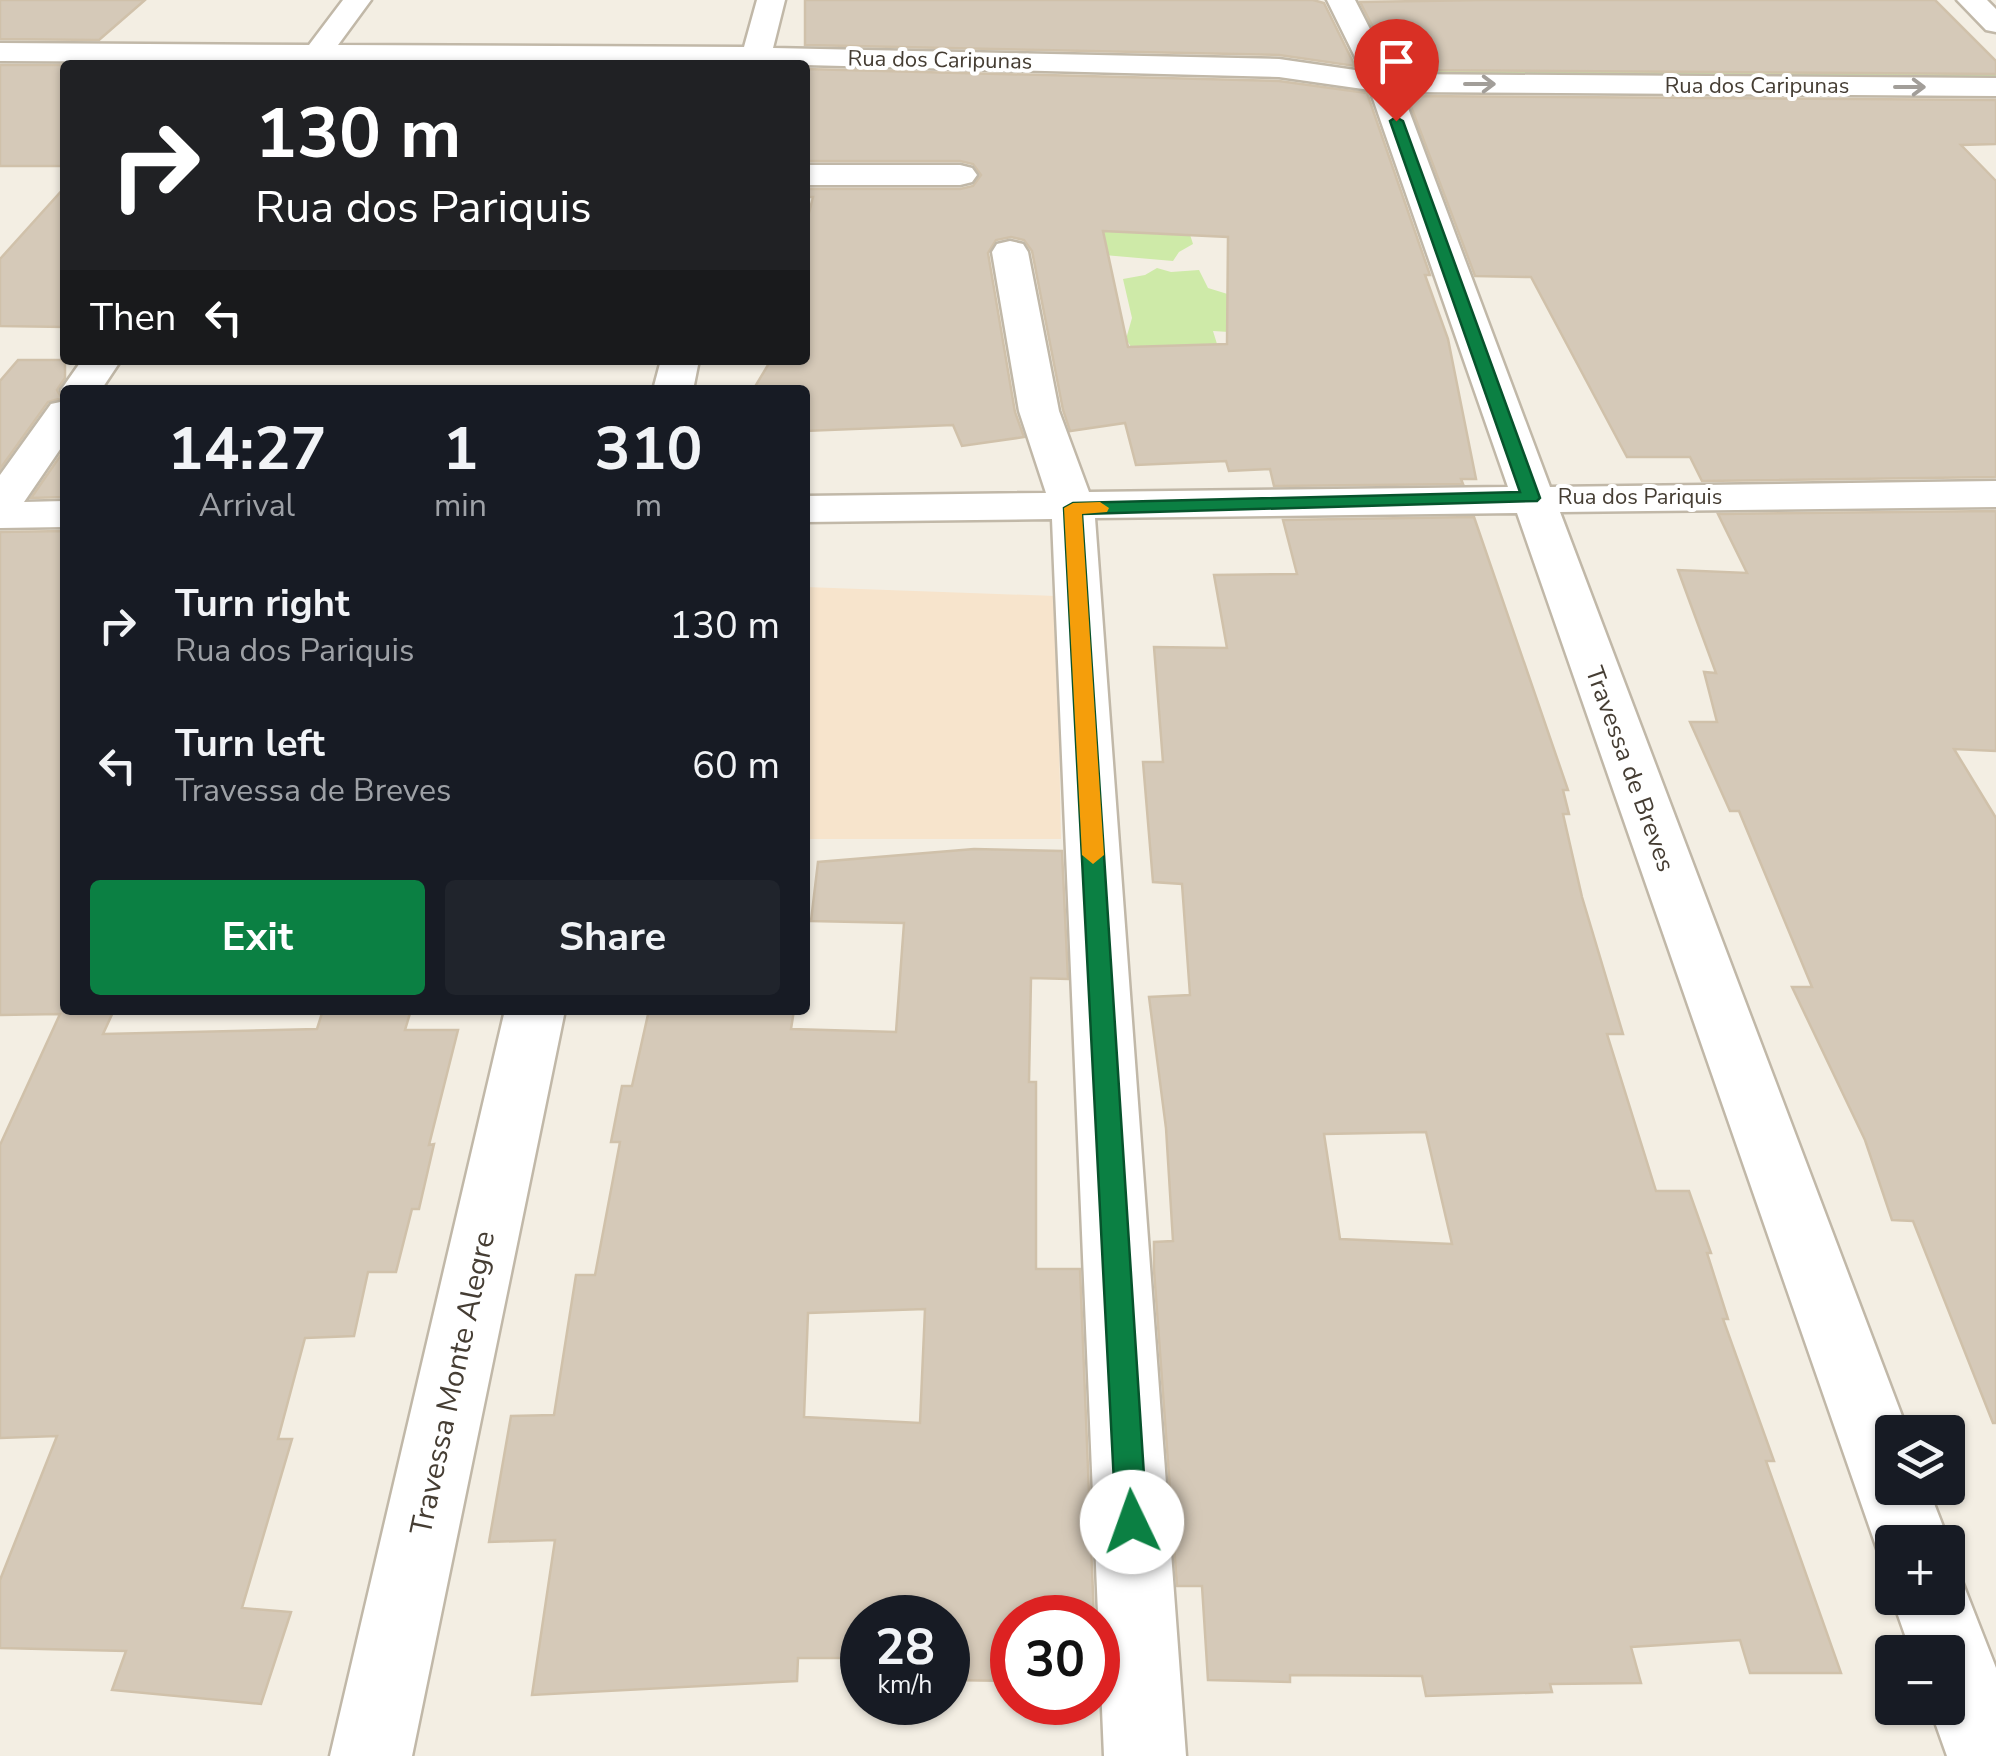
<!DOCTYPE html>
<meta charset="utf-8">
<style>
body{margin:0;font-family:"Nunito Sans",sans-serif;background:#20242c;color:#f1f3f6;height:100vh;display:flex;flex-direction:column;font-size:38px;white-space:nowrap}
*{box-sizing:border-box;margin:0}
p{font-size:32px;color:#9ea1a6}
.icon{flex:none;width:55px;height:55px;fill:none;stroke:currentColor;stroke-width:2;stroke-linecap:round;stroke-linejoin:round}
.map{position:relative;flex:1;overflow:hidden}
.panel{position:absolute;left:60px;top:385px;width:750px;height:630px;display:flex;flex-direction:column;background:#171b24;border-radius:10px;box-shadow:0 2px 8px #0004}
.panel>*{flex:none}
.guide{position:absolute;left:60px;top:60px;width:750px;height:305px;border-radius:10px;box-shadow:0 2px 8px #0004;background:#202124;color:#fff;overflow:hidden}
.controls{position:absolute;left:1875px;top:1415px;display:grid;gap:20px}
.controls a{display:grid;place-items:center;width:90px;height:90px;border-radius:10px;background:#171b24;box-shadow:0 2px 8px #0004;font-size:50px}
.speed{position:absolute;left:840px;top:1595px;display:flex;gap:20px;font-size:50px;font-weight:700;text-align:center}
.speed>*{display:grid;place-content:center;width:130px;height:130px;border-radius:50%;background:#171b24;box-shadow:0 2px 8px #0004;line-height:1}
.speed small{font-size:25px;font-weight:400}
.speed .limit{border:15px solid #d22;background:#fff;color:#111}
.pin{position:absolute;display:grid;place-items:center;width:85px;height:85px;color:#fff;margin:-102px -42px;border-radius:50% 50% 50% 0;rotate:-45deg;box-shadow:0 0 10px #0007}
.pin .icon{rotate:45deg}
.me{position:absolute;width:110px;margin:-55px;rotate:357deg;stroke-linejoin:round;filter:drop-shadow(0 0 8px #0008)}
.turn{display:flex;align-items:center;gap:35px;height:210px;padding:0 30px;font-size:45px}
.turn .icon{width:130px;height:130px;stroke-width:2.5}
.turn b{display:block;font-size:70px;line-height:85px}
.then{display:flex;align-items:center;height:95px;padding:0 30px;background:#0003;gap:20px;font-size:38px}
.eta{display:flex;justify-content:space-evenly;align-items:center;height:170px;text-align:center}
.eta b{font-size:60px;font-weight:700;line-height:70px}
.cta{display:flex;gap:20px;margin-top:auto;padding:20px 30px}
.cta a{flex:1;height:115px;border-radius:10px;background:#0b8043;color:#fff;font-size:40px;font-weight:700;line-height:115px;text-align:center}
.cta a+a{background:#20242c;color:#f1f3f6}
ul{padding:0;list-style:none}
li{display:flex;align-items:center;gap:30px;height:140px;padding:0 30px}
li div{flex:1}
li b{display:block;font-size:38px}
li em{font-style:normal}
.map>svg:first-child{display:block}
</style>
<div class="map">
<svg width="1996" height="1756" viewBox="0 0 1996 1756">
<rect width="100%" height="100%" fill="#f3eee3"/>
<path fill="#f7e4cc" d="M805,587L1056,596L1061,839H805Z"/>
<path fill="#ceeaa8" d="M1403,63L1996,64V79L1405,74Z
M1107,210L1186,222L1193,244L1179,252L1173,261L1058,251Z
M1157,268L1171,272L1199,270L1208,288L1234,296L1245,333L1213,331L1217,344L1138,358L1126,339L1132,318L1123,279L1145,275Z"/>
<path fill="#d5c9b8" stroke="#d0c1aa" stroke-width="2.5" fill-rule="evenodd" d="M0,0H145L99,40L0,39Z
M805,0H1313L1324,3L1355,66L1279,55L805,45Z
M1484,0H1935L1996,61V74L1395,70L1360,2Z
M0,65H65V166H0Z
M805,69L1279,81L1367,93L1430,275H1425L1448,339L1476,479H1461L1463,484L1274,486L1270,469L1229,471L1226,461L1136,465L1125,423L1070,431L1063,410L1032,251L1024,240L1011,237L996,240L988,253L1015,412L1024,437L962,446L953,425L805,431V390H753L771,360H805V229L813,197H805V189H960L973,186L981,175L973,164L960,161H805ZM1103,231L1228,237L1227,344L1128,347Z
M1407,96L1996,100V144L1961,145L1996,181V477L1702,481L1690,457H1627L1531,277L1475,276Z
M65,187V327L0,326V259Z
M18,360H65V378L57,390L62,398L48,402L0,469V381Z
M65,449V497L31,498Z
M1996,511V751L1954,749L1996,818V1423H1993L1913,1221L1892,1220L1865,1140L1792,987H1812L1739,811H1730L1690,722H1717L1704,672L1716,673L1678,570L1747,573L1718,514Z
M1474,517L1568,790H1563L1569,814H1563L1582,897L1623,1034H1607L1656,1191H1689L1711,1253H1707L1728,1319H1723L1774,1461H1766L1841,1673H1750L1740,1640L1631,1647L1641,1683L1550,1684L1552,1692L1426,1696L1422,1676L1290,1675V1682L1208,1680L1202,1586H1177L1154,1270V1242L1173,1241L1166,1128L1149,997L1190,995L1182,884L1153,882L1143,762H1163L1154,647L1227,648L1214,575L1297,574L1283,520ZM1426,1132L1452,1244L1340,1239L1324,1134Z
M65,531V1010H114L103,1034L317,1029L323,1010H411L405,1030H458L429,1145L434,1144L419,1209H412L396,1272H368L354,1336L305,1338L278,1439H292L242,1608L291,1612L261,1704L112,1690L126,1651L0,1648V1580L57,1436L0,1438V1145L60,1014L0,1015V532Z
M974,849L1062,851L1068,979L1031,978L1029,1082H1036V1269H1080L1094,1618H1012V1681L948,1680V1618H862V1658H798L797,1681L532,1695L555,1540L489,1542L511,1416L554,1415L576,1275H595L620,1142H611L622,1086H632L649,1010H794L791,1029L896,1032L904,923L811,921L818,862ZM925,1309L920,1423L804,1417L808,1313Z"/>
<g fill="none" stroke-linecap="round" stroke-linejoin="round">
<defs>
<path id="minor" d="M343,0H371L338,45L744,47L757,0H785L773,48L1279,59L1362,71L1327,0H1355L1393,74L1996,78V96L1402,92L1550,487L1996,481V507L1560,512L1908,1432H1892V1488H1928L1949,1542L1948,1545L1892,1542V1572L1884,1569L1517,513L1095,518L1186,1756H1104L1052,519L805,522V496L1046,493L1019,411L992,252L997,244L1010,241L1023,244L1028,252L1059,411L1089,492L1508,487L1370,90L1279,77L805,65L0,61V43L309,45Z
M1957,0H1987L1996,9V32L1986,30Z
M805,165H960L972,168L977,175L972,182L960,185H805Z
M82,360H121L101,390H65V396L61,390Z
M661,360H699L693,390H653Z
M65,401V442L24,502L65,501V527L0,528V475L51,404Z
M505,1010H565L412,1756H330Z
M1948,1566L1958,1571L1996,1668V1756H1947L1930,1708H1948V1652H1911L1892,1598H1948Z"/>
</defs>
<use href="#minor" stroke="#c1b8a8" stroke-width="5"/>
<use href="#minor" fill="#fff" fill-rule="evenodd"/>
</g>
<defs><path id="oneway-shaft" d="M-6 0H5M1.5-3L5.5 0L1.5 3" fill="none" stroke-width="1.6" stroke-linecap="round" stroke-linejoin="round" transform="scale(2.5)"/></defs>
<g stroke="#a29e99">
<use href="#oneway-shaft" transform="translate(1480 84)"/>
<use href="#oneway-shaft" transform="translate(1910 87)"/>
</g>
<path fill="#0b8043" stroke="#07532c" stroke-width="2.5" d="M1396,117L1403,121L1540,498L1537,501L1082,514L1147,1522L1142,1533L1132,1538L1121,1533L1116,1522L1064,508L1073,503L1520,492L1390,121Z"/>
<path fill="#f59e0b" d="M1100,502L1109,508L1107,512L1082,514L1104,855L1093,864L1082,855L1064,508L1073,503Z"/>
<g text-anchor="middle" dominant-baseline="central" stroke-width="8" stroke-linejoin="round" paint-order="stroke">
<g font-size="22" fill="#453d33" stroke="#fff">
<text transform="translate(940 60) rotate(1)">Rua dos Caripunas</text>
<text x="1757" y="86">Rua dos Caripunas</text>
<text x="1640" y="497">Rua dos Pariquis</text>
</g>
<g font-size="25" fill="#453d33" stroke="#fff">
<text transform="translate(1630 769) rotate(70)">Travessa de Breves</text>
</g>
<g font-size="30" fill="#453d33" stroke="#fff">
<text transform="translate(453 1383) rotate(-78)">Travessa Monte Alegre</text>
</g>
</g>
</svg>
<div class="controls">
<a><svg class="icon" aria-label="layers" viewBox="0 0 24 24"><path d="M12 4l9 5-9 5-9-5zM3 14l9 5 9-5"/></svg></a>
<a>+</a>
<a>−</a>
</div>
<div class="speed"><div>28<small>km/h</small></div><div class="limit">30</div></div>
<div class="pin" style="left:1396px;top:121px;background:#d93025"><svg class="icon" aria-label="arrive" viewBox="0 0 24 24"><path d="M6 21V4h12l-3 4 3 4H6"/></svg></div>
<svg class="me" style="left:1132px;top:1522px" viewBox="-20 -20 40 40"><circle r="19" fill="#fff"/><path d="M0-13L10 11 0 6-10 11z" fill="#0b8043"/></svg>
<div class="guide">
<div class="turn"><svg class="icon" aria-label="right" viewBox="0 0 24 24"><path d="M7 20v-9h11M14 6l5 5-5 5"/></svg><div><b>130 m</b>Rua dos Pariquis</div></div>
<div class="then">Then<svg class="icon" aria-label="left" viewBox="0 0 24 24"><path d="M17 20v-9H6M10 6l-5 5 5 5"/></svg></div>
</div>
<section class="panel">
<div class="eta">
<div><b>14:27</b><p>Arrival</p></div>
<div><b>1</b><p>min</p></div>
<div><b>310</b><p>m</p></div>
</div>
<ul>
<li><svg class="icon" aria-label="right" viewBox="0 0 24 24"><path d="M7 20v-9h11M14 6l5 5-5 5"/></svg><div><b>Turn right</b><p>Rua dos Pariquis</p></div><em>130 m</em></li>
<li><svg class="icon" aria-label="left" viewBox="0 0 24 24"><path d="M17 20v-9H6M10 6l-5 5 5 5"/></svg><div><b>Turn left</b><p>Travessa de Breves</p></div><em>60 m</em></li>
</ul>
<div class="cta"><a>Exit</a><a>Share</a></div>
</section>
</div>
